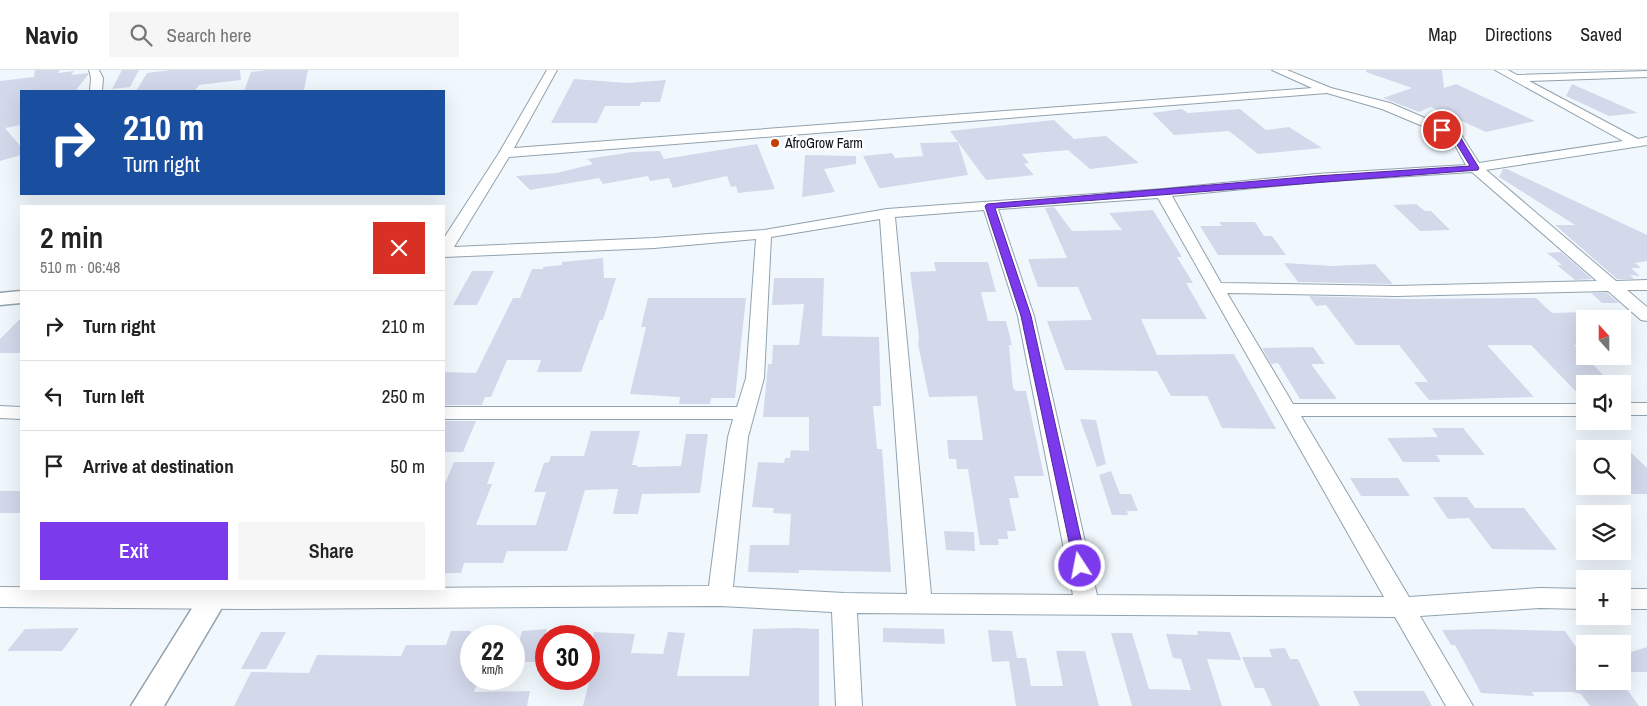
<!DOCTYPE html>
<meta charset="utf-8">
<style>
body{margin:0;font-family:"Archivo Narrow",sans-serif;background:#f6f6f6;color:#222;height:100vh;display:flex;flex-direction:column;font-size:19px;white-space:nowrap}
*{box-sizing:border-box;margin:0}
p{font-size:16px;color:#767676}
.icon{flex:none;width:28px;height:28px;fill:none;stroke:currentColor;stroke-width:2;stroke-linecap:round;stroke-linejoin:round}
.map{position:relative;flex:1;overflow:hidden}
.details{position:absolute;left:20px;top:135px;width:425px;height:385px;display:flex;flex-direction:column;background:#fff;border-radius:0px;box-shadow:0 5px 20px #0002}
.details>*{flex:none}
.banner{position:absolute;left:20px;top:20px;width:425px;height:105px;border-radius:0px;box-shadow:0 5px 20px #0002;background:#1a4fa0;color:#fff;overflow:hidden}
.needle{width:32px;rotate:339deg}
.controls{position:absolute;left:1576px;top:240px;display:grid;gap:10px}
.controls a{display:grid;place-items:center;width:55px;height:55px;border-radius:0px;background:#fff;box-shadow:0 5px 20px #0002;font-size:25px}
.speed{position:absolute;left:460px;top:555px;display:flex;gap:10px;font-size:25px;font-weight:700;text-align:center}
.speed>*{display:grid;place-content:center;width:65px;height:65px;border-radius:50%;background:#fff;box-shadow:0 5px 20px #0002;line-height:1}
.speed small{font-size:12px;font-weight:400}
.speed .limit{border:8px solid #d22;background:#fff;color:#111}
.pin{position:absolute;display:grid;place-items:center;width:42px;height:42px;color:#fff;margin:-21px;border:2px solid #fff;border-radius:50%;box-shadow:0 1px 5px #0007}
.me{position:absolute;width:55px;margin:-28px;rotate:349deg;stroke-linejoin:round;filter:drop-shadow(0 0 4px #0008)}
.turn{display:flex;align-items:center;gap:18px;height:105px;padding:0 20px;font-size:22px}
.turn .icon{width:65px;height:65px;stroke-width:2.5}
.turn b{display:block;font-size:35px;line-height:42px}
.round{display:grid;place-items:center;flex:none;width:52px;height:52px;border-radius:0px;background:#f6f6f6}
.headline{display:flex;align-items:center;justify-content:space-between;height:85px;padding:0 20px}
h1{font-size:30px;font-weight:600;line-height:38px}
.button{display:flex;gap:10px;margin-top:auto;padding:10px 20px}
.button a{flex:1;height:58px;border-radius:0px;background:#7c3aed;color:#fff;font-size:20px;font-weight:600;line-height:58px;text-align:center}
.button a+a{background:#f6f6f6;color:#222}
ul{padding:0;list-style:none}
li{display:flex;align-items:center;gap:15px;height:70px;padding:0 20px;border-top:1px solid #e0e0e0}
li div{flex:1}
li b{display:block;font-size:19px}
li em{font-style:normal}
header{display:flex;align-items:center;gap:30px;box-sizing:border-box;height:70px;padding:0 25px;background:#fff;border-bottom:1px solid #e0e0e0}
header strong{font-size:24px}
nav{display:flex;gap:28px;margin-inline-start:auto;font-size:18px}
.search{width:350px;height:45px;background:#f6f6f6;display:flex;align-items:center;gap:12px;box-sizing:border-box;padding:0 18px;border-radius:0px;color:#767676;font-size:19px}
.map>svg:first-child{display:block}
</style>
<header>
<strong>Navio</strong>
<div class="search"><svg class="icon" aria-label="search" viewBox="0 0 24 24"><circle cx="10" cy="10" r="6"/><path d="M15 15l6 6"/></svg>Search here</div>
<nav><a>Map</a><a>Directions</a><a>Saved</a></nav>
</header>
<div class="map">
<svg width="1647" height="636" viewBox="0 0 1647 636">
<rect width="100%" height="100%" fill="#f1f8fd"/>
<path fill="#d3d9eb" d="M35,0H60L58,3L74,1L71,5L88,3V5L76,20L21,21V55L5,58L21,77V85L0,91V11L34,7Z
M122,0H139L130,17L112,19Z
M171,0H240L241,10L199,15L195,21H136L147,3Z
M267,0H308L304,20L244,21L251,2Z
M1366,0H1442L1444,18L1456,14L1535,51L1486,62L1431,37L1419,42L1383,28L1412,18L1366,2Z
M574,9L627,13L666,10L660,32H641L640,36H605L597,53H551Z
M1572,14L1638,43L1609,46L1566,26Z
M1182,39L1188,43L1240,39L1266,60L1289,57L1322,78L1258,84L1229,61L1174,65L1152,43Z
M1054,50L1074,69L1106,66L1139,93L1090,99L1068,80L1022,84L1029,93L1024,94L1034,105L986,110L958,72L968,105L882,118H879L863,86L892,83L895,88L923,86L920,73L958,72L950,61Z
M757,74L775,119L738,123L736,116L731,117L727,106L673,118L669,108L650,111L648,106L603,114L599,108L530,120L516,106L557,103L593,94L587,89L632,82L660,81L664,89Z
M805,85L856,86V94L824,99L835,122L802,127Z
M1503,99H1507L1647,165V191L1635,193L1641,198H1631L1640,206L1630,205L1634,209H1617L1555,155H1575L1499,107Z
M1416,134L1425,141H1431L1450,160L1420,161L1393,135Z
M1054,137L1072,161L1122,160L1109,143L1153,140L1182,187H1177L1193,213H1186L1207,249H1141L1157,285L1234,284L1276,359L1222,358L1207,326H1171L1157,301L1065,300L1047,251L1092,250L1078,217H1038L1028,189L1067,188L1045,138Z
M1219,152H1255L1264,166H1272L1286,185H1218L1200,156H1222Z
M1561,182L1592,209L1575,210L1557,195H1562L1547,183Z
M603,188L604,208H616L603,250H600L581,302H537L541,290H507L491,327H485L482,335H444V302L476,303L513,228H520L532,199H543V197L562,195V192Z
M934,192H988L996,222H981L988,251H1006L1012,275H1009L1013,318L1016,321H1026L1044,406H1014L1019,428H1009L1016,461H1007L1008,469H998L999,475H980L968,399H957L956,389H949L947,370H983L977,326L929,327L918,274L919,267L910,202L936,201Z
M1284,193L1334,196L1375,194L1393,214L1298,212Z
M472,201H494L477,235H453Z
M774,208H824L822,266L879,267L881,336H873L877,379H882L891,502L799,500V503L748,502L750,475H789L791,444L773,443L774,438L752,437L758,392L784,393L785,388H790L791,380L809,381V347H763L768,294H772L773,275H799L804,234L772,235Z
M1591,223H1607L1619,233H1602Z
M1309,226L1407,229L1536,228L1552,243L1585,242V274L1574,275L1612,314H1585V331L1531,275H1487L1534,327L1429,330L1414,312H1428L1399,275H1356L1326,235L1316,236Z
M648,228H746L735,328H711L710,334H679L680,327L630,324L646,257H641Z
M21,248V283H0V269Z
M1313,277L1325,294H1311L1337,329H1300L1278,293L1271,294L1262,278Z
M1080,349L1096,350L1106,394L1097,397Z
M444,351H476L463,382H444Z
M1432,358H1463L1485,385H1436L1441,392H1403L1387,368L1438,367Z
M591,361H640L632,395H637V397L681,396L686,364H708L700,423L642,424L638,444H613L618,419L585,420L567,481H507L503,493H464L461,503H444V416L454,392H495L487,414H492L476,455H536L546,422H534L544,393L549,392L551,386H584Z
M1622,374L1647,398V424H1622Z
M1111,401L1120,424H1131L1138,441H1127L1128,445H1112L1099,405Z
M1350,408H1398L1410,426H1361Z
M0,421H21V443H0Z
M1433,427H1467L1475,438H1524L1557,480L1492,479L1469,448L1448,449Z
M944,461L974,462L975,481L946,480Z
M79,558L62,581H7L25,559Z
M797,558L819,559V636H583L593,596H589V575H591L594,562L635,564L631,583L663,584L668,562L685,563L677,606H749L753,559Z
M883,558L944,559L945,574L883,572Z
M547,559L539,592H514L522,561Z
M1486,559L1565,561L1585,590V611H1621L1639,636H1590L1581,624L1572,622H1532L1534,626L1481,623L1455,575H1451L1442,560Z
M988,560L1012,561L1017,588H1026L1031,616H1063L1056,581H1085L1099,636H1016L1009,591L992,592Z
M451,561H471V609H479L474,622L530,621L527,636H234L251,602L309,603L317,585L401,586L406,575H446Z
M1197,561L1230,562L1241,590L1207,589L1222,636H1132L1111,563H1132L1149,619L1191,620L1181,589L1173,588L1166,564L1198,565Z
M261,562H286L266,599H241Z
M1647,577V602H1622V585Z
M1285,578L1290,589H1298L1320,636H1272L1264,618H1255L1242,587H1272L1269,579Z
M1353,621H1424L1432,636H1360Z"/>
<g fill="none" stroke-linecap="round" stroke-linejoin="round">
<defs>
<path id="minor" d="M89,0H99L103,8L102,21H90L91,8Z
M547,0H557L514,78L1312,18L1272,0H1287L1331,18L1390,33L1460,63L1479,93L1623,71L1495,0H1508L1517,5L1647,1V7L1529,11L1638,69L1647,67V75L1486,100L1616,211L1647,210V220H1627L1647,237V251L1641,250L1608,221L1396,226L1227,223L1293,334H1585V346H1301L1409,527L1540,518L1585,519V539L1540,538L1420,546L1473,636H1446L1395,547L857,543L862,636H836L832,542L720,536L244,539L0,537V517L244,519L709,516L728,367L733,349H444V337H737L746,308L756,169L654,178L444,187V168L499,83ZM1327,23L1382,39L1451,68L1466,95L1316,104L1163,119L887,139L764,160L654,168L454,177L509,87ZM1472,102L1597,211L1396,216L1221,213L1172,126L1316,112ZM1158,128L1384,527L1097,525L1034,246L998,139ZM984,140L1018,246L1073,525L931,524L895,147ZM880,149L907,524L844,523L733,517L748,367L764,308L771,167Z
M1622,333H1647V345H1622Z
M0,336L21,337V349L0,348Z
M1622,519H1647V539H1622Z"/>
<path id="tertiary" d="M21,221V233L0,235V223Z
M204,519H233L164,636H131Z"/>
</defs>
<use href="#minor" stroke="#91a2ae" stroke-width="2"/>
<use href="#tertiary" stroke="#91a2ae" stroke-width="3"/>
<use href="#minor" fill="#fff" fill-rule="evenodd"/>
<use href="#tertiary" fill="#fff" fill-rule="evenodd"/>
</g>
<path fill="#7c3aed" stroke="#51269a" d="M1442,58L1459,65L1479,98L1478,100L995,138L1031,246L1087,496L1085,500H1075L1021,246L985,136L987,134L1316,106L1470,96L1453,68L1439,61L1438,60Z"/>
<circle fill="#c53e06" stroke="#fff" stroke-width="2" cx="775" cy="73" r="5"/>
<g text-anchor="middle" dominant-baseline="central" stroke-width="5" stroke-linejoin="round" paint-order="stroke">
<g font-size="14" fill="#0c1216" stroke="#fff" text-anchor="start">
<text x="785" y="73">AfroGrow Farm</text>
</g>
</g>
</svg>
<div class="controls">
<a><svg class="needle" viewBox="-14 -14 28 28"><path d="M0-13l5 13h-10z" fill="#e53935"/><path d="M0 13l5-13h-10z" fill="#767676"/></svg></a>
<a><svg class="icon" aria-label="sound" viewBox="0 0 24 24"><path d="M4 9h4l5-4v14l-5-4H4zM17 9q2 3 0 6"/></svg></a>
<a><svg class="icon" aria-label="search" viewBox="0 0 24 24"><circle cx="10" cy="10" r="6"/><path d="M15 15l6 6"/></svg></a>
<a><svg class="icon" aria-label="layers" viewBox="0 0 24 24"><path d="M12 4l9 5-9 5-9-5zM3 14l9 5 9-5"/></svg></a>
<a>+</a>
<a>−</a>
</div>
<div class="speed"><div>22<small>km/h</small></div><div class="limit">30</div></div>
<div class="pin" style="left:1442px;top:60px;background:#d93025"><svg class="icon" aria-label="arrive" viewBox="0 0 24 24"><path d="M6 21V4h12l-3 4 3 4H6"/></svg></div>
<svg class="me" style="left:1080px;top:496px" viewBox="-20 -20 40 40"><circle r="17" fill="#7c3aed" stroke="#fff" stroke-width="3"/><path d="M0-11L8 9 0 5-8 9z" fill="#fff"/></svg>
<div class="banner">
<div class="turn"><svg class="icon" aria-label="right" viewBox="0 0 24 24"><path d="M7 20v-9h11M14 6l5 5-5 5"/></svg><div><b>210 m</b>Turn right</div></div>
</div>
<section class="details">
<div class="headline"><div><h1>2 min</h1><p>510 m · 06:48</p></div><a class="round" style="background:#d93025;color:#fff"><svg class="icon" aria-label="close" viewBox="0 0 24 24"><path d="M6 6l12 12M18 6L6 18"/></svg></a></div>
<ul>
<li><svg class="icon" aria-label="right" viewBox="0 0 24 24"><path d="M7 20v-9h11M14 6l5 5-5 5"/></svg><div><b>Turn right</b></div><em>210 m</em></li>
<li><svg class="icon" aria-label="left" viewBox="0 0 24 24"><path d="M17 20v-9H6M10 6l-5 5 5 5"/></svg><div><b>Turn left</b></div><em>250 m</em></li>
<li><svg class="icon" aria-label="arrive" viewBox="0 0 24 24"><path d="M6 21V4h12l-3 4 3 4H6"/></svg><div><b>Arrive at destination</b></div><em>50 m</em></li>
</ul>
<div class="button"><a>Exit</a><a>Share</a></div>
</section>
</div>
